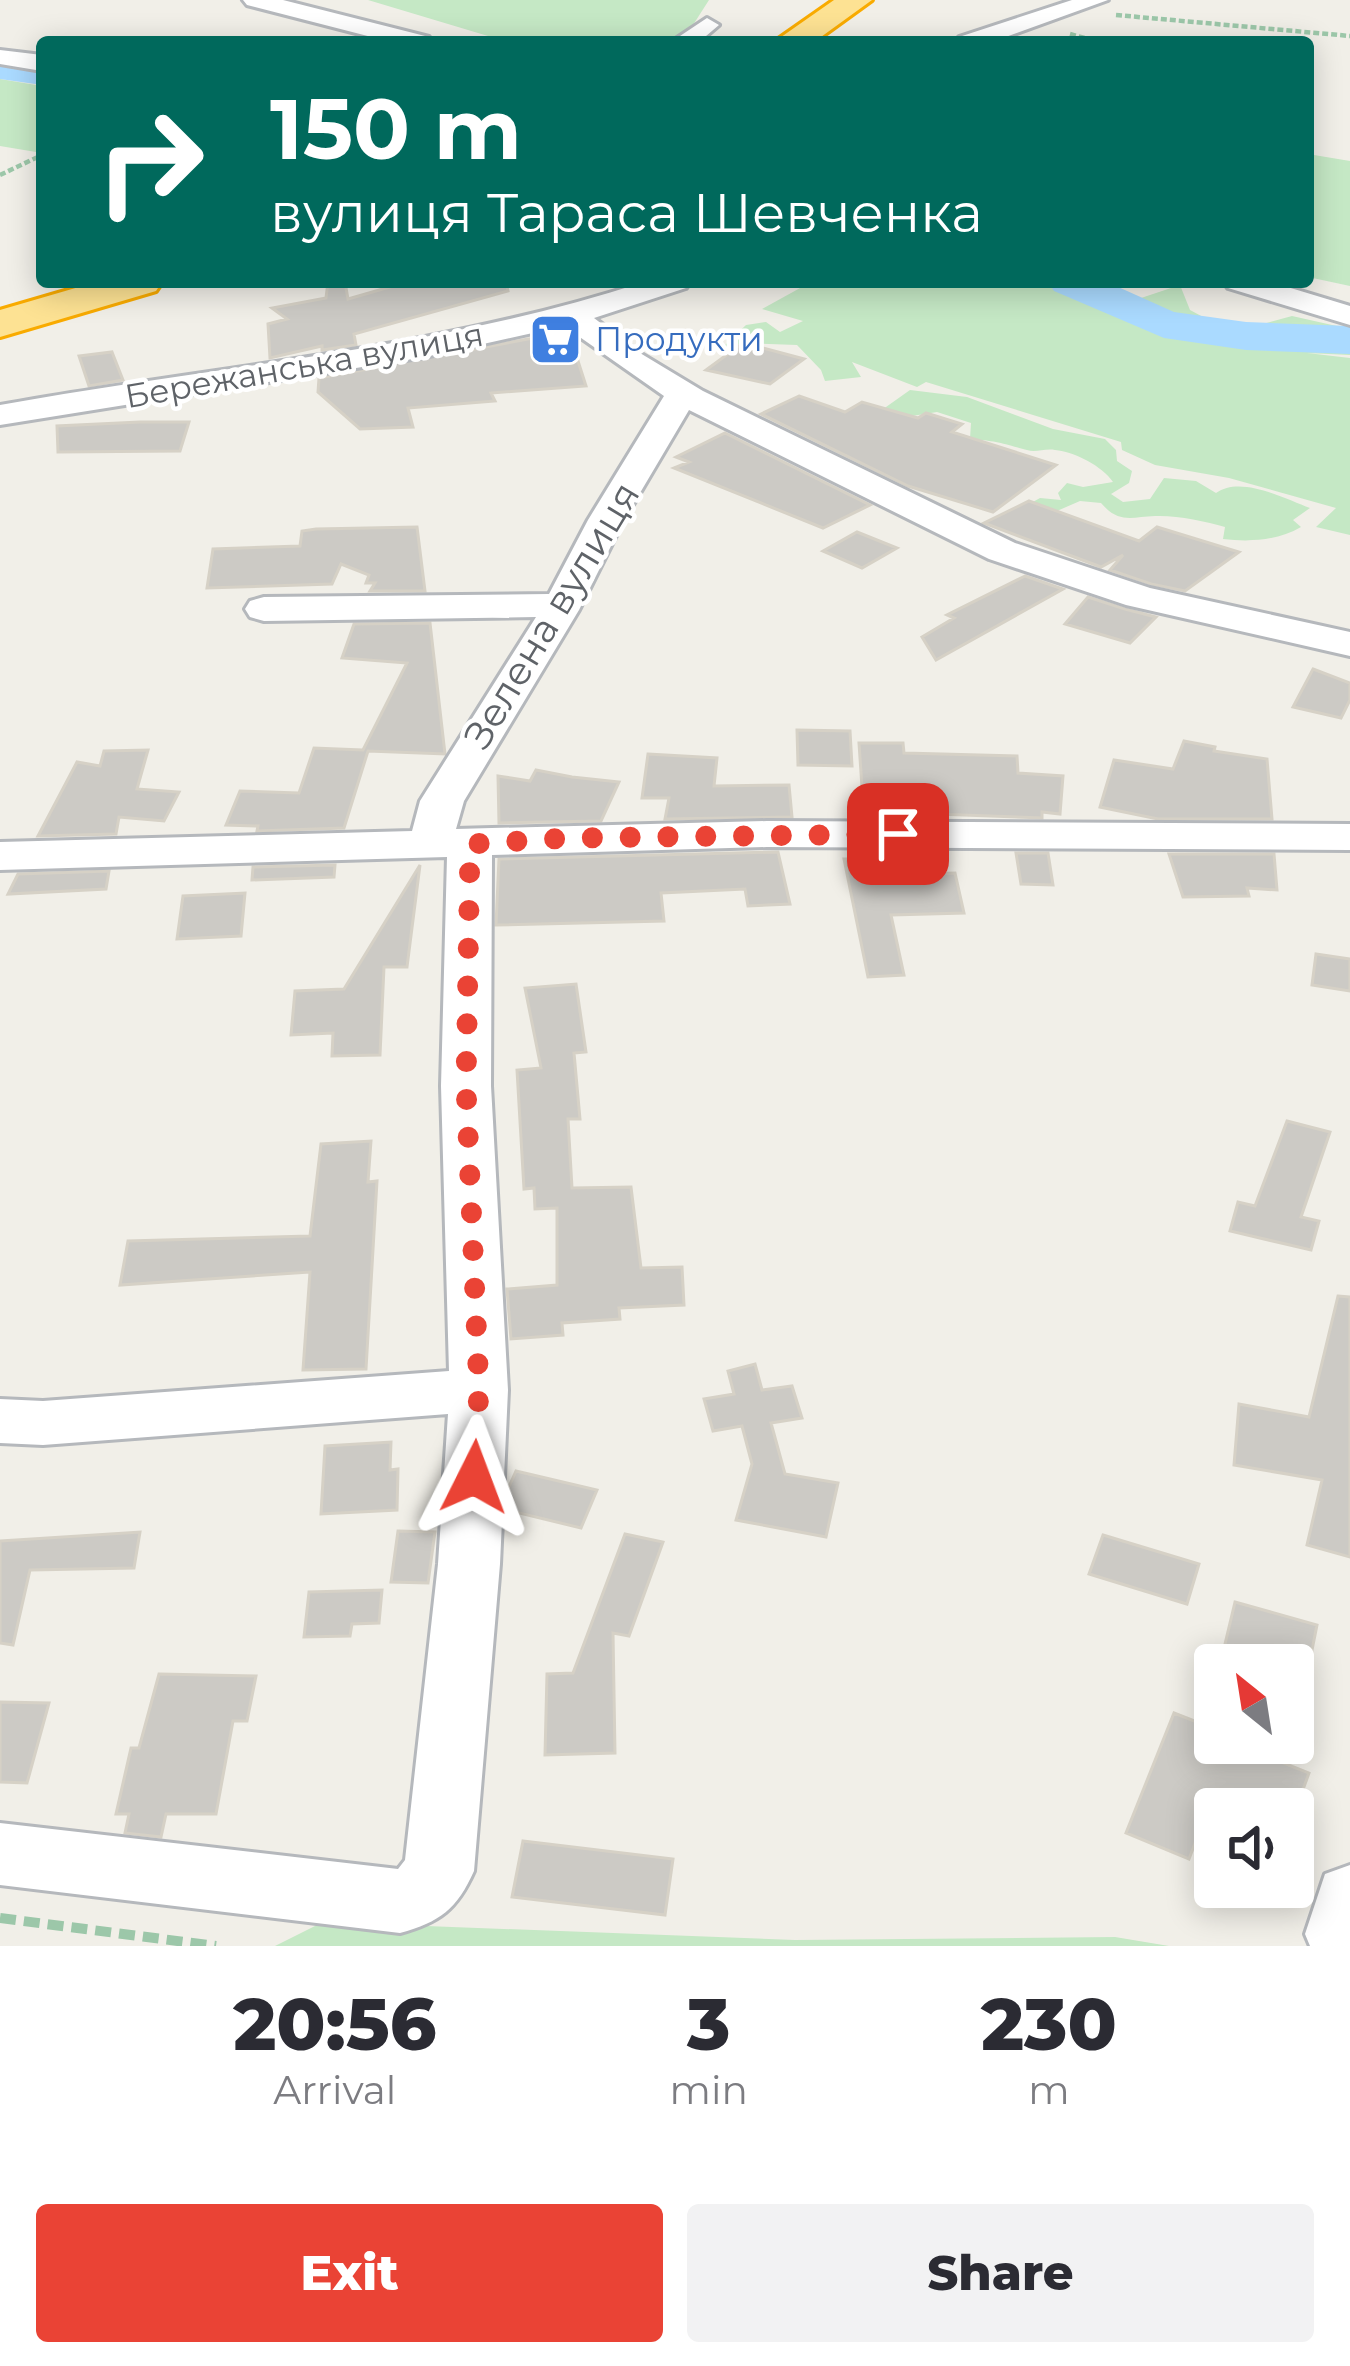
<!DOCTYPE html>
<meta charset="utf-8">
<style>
body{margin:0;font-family:Montserrat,sans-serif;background:#f2f2f3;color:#2b2b33;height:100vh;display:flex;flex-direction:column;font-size:45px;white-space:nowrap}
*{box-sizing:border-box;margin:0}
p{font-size:39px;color:#7c7c81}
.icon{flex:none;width:66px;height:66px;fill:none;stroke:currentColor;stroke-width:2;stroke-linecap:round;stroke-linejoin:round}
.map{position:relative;height:1946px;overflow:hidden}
.panel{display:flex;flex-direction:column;background:#fff;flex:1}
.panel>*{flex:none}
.banner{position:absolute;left:36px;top:36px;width:1278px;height:252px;border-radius:12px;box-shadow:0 6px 30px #0003;background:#00695c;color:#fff;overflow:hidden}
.needle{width:78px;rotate:330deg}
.tools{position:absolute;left:1194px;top:1644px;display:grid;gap:24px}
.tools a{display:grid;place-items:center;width:120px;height:120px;border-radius:12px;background:#fff;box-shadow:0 6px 30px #0003;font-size:60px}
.pin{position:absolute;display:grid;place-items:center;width:102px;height:102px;color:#fff;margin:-51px;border-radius:24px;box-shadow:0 6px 18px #0006}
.me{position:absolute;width:132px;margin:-66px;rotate:3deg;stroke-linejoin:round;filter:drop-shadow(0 0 9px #0008)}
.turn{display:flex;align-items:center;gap:42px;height:252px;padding:0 36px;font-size:54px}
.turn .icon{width:156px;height:156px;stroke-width:2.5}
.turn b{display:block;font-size:84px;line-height:102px}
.eta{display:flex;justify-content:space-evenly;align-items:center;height:204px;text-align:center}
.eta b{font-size:72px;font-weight:800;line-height:84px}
.action{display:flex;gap:24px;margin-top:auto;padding:24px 36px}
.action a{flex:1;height:138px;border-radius:12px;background:#ea4335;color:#fff;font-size:48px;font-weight:800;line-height:138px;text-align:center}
.action a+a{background:#f2f2f3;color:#2b2b33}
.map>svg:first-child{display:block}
</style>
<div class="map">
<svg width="1350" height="1946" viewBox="0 0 1350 1946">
<rect width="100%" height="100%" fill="#f1efe8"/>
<path fill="#c5e8c5" d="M368,0H709L693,25L668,42H508Z
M0,79L42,86V153L0,146Z
M1308,154L1350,161V286L1308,277Z
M811,282H1088L1135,300L1180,285L1190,310L1218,325L1190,336L1239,344L1241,330L1292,316L1350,329V355L1307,353L1350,358V535L1316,527L1336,508L1229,478L1155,465L1122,450L1121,442L926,382L917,387L852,362L861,377L825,381L821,370L797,345L744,343L721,349L746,325L766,322L780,332L803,321L762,309Z
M910,390L967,397L1053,429L1105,439L1116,450L1117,461L1132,471L1129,483L1111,494L1123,502L1150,499L1164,478L1196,481L1216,493C1241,475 1285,499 1310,508L1293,520L1301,527C1277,541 1249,542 1223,539L1225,527C1205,521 1176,515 1155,516C1131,517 1119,524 1101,503L1080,501L1050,514L1024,507L1040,498L1061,500L1058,493L1067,483L1083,487L1113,482C1102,466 1075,452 1055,450C1045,448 1036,453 1027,450C1001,443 997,441 970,439L971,423L937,412L862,424Z
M323,1922L795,1940L1115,1937L1169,1946H275Z"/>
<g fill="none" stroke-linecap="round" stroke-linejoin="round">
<path fill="#aadaff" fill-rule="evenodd" d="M0,57L42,63V85L0,79Z
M1048,282H1107L1174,312L1246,322L1350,326V354L1246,350L1164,338L1054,291Z"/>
</g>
<path fill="#cccac5" stroke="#d6d1c6" stroke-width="3" d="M328,282H345L348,299L407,282H506L508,291L354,334L356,345L322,350V346L270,358L268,324L287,319L272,308L326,298Z
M570,336L586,386L491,393L495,401L408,408L413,427L360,429L318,392L319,378L528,339Z
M740,345L763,348L804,359L770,384L706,370Z
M112,352L123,380L89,386L79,356Z
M799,396L845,412L862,402L918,418L926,413L962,424L952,432L1056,465L993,512L908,486L761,414Z
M140,422H189L180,451L58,452L57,426Z
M725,433L870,505L823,528L674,468L689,462L676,457Z
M1029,501L1139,541L1157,527L1239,552L1185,591L1151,584L1110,570L1123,555L1101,567L984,523Z
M417,527L425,591H370L375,583H366L369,575L341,564L332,584L207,588L213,549L300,546L302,531L316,529Z
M857,532L897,548L862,568L823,551Z
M1025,576L1063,589L936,660L922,637L954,618L947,615Z
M1088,597L1125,609L1156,617L1130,643L1065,624Z
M430,623L445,754L368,751L344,828L257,831L258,826L226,825L240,791L299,793L314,748L363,750L407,663L342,658L354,624Z
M1313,669L1350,683V700L1341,718L1293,707Z
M797,730L850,731L852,766L798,765Z
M1184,741L1215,747L1214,751L1267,759L1272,819H1158L1100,807L1114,760L1173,769Z
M859,743H903L904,753L1017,756L1018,773L1063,776L1060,814L1042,812V818L908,813V817H864Z
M148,750L137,789L179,792L164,821L119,817L116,834L38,836L77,762L100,766L104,751Z
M648,754L717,758L714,786L789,785L792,817L665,819L669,798H642Z
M536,770L572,777L619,782L601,821L499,823L498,776L530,781Z
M778,852L790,904L748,906L745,889L661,893L664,921L496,925L499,859Z
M866,852H911L913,874L955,873L964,913L891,915L904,975L868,977L844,859H867Z
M1016,853H1048L1053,885L1021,884Z
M1169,854H1274L1277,890L1247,888L1249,896L1183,897Z
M335,865L334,877L252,880L253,867Z
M420,865L407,967H384L380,1055L332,1056L333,1033L291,1035L295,991L344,989Z
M109,871L106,889L8,894L18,874Z
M245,893L241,936L177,939L183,896Z
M1316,954L1350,959V991L1312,985Z
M576,984L586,1052L574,1053L580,1119H568L572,1188L631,1187L641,1268L682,1267L684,1305L619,1308L620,1319L562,1323L563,1335L511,1339L507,1289L557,1285V1208L535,1209L534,1188L524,1189L517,1070L541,1068L525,988Z
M1287,1121L1330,1132L1301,1217L1319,1221L1311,1250L1230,1231L1238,1202L1255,1206Z
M371,1141L368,1182L377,1181L366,1369L303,1370L310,1272L120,1285L128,1241L310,1236L321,1144Z
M1338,1296L1350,1297V1557L1307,1545L1322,1480L1234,1465L1239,1404L1309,1417Z
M755,1364L762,1390L792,1386L802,1418L771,1423L785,1474L838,1483L826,1537L736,1520L752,1464L742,1426L713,1431L704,1399L734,1394L728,1371Z
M391,1442L390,1470L398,1469L397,1510L321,1514L325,1446Z
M516,1471L597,1490L581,1528L507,1510L508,1489Z
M398,1531L435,1532L428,1583L391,1582Z
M140,1532L134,1568L30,1570L13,1645L0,1643V1541Z
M625,1534L663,1542L629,1636L613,1633L615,1753L545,1755L547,1674L573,1673Z
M1103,1535L1199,1564L1187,1604L1089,1574Z
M382,1590L379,1623L352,1624L350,1636L304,1637L309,1592Z
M1235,1602L1317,1625L1309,1665H1220Z
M159,1674L256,1676L247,1721H233L216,1814H166L161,1837L125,1833L129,1814H116L131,1748H139Z
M0,1702L49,1703L27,1783L0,1782Z
M1174,1713L1215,1729V1743H1254L1279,1752L1276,1760L1309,1773L1296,1809H1208L1189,1859L1126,1833Z
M523,1841L673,1859L665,1915L512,1897Z"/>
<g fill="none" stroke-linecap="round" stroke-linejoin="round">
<defs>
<path id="minor" d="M243,0H283L429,37L432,42H391L247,5Z
M1072,0H1108L992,42H956L959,37Z
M707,18L719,25L699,42H671Z
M0,50L42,55V71L0,64Z
M644,282H690L686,288L594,318L640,353L703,391L1015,543L1150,588L1350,632V656L1126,605L989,559L689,410L624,520L579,610L464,801L456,829L767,821L1350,824V850L767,847L492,855L491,1086L508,1390L500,1564L474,1871C457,1909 440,1922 400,1933L0,1885V1823L398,1869L405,1860L438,1564L448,1414L43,1445L0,1443V1399L43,1401L449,1371L441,1086L447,857L0,870V842L412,831L420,801L536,617L264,621L250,617L245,609L250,601L264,597L549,594L588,520L664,396L564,326L425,357L0,425V405C215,366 436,350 644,282Z
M1224,282H1271L1350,306V325L1228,288Z
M1350,1865V1946H1310L1305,1934L1325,1874Z"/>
<path id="highway" d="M834,0H872L814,42H774Z
M96,282H162L156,291L0,337V310Z"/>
</defs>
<use href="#minor" stroke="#b5b8bc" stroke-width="6"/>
<use href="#highway" stroke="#f9ab00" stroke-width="6"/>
<path stroke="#9cc7a9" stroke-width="4.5" stroke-dasharray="6 3" stroke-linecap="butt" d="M1116,15L1350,36
M1070,34L1099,42
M0,175L42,155"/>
<path stroke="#9cc7a9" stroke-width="10" stroke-dasharray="16 8" stroke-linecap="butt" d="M0,1918L216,1946"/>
<use href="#minor" fill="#fff" fill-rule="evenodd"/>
<use href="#highway" fill="#fde293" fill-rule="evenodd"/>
</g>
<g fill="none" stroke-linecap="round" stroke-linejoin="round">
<path stroke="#ea4335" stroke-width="21" stroke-dasharray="0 37.8" d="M474,1477L479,1390L466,1086L470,844L569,838L898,834"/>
</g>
<defs>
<symbol id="supermarket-square" viewBox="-11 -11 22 22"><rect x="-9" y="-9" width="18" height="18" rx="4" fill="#3f7fe0" stroke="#fff"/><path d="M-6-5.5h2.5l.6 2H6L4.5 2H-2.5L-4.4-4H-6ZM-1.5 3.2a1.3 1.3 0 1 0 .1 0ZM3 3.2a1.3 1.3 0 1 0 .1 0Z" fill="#fff"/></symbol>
</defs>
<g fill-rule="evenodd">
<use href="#supermarket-square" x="526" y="310" width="59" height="59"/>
</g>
<g text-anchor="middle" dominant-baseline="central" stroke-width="9" stroke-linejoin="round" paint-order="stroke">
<g font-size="33" fill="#366cbe" stroke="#fff" text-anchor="start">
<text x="595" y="339">Продукти</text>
</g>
<g font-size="33" fill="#5f6368" stroke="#fff">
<text transform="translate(304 365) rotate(-10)">Бережанська вулиця</text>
</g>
<g font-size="39" fill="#5f6368" stroke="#fff">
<text transform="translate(551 615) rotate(-59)">Зелена вулиця</text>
</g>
</g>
</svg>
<div class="tools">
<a><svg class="needle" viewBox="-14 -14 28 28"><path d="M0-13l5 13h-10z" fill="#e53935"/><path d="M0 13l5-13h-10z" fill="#7c7c81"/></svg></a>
<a><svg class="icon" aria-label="sound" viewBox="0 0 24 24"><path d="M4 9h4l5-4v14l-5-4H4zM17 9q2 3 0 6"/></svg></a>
</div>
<div class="pin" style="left:898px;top:834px;background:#d93025"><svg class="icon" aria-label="arrive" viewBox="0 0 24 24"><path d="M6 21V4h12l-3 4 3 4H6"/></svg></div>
<svg class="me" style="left:474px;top:1477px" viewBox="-20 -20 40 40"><path d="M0-17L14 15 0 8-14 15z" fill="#ea4335" stroke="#fff" stroke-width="4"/></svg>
<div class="banner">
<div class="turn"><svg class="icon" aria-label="right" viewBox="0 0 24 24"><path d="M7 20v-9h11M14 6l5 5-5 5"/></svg><div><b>150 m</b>вулиця Тараса Шевченка</div></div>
</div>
</div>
<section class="panel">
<div class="eta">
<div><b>20:56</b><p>Arrival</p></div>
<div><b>3</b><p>min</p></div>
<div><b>230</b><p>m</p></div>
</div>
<div class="action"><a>Exit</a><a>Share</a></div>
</section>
